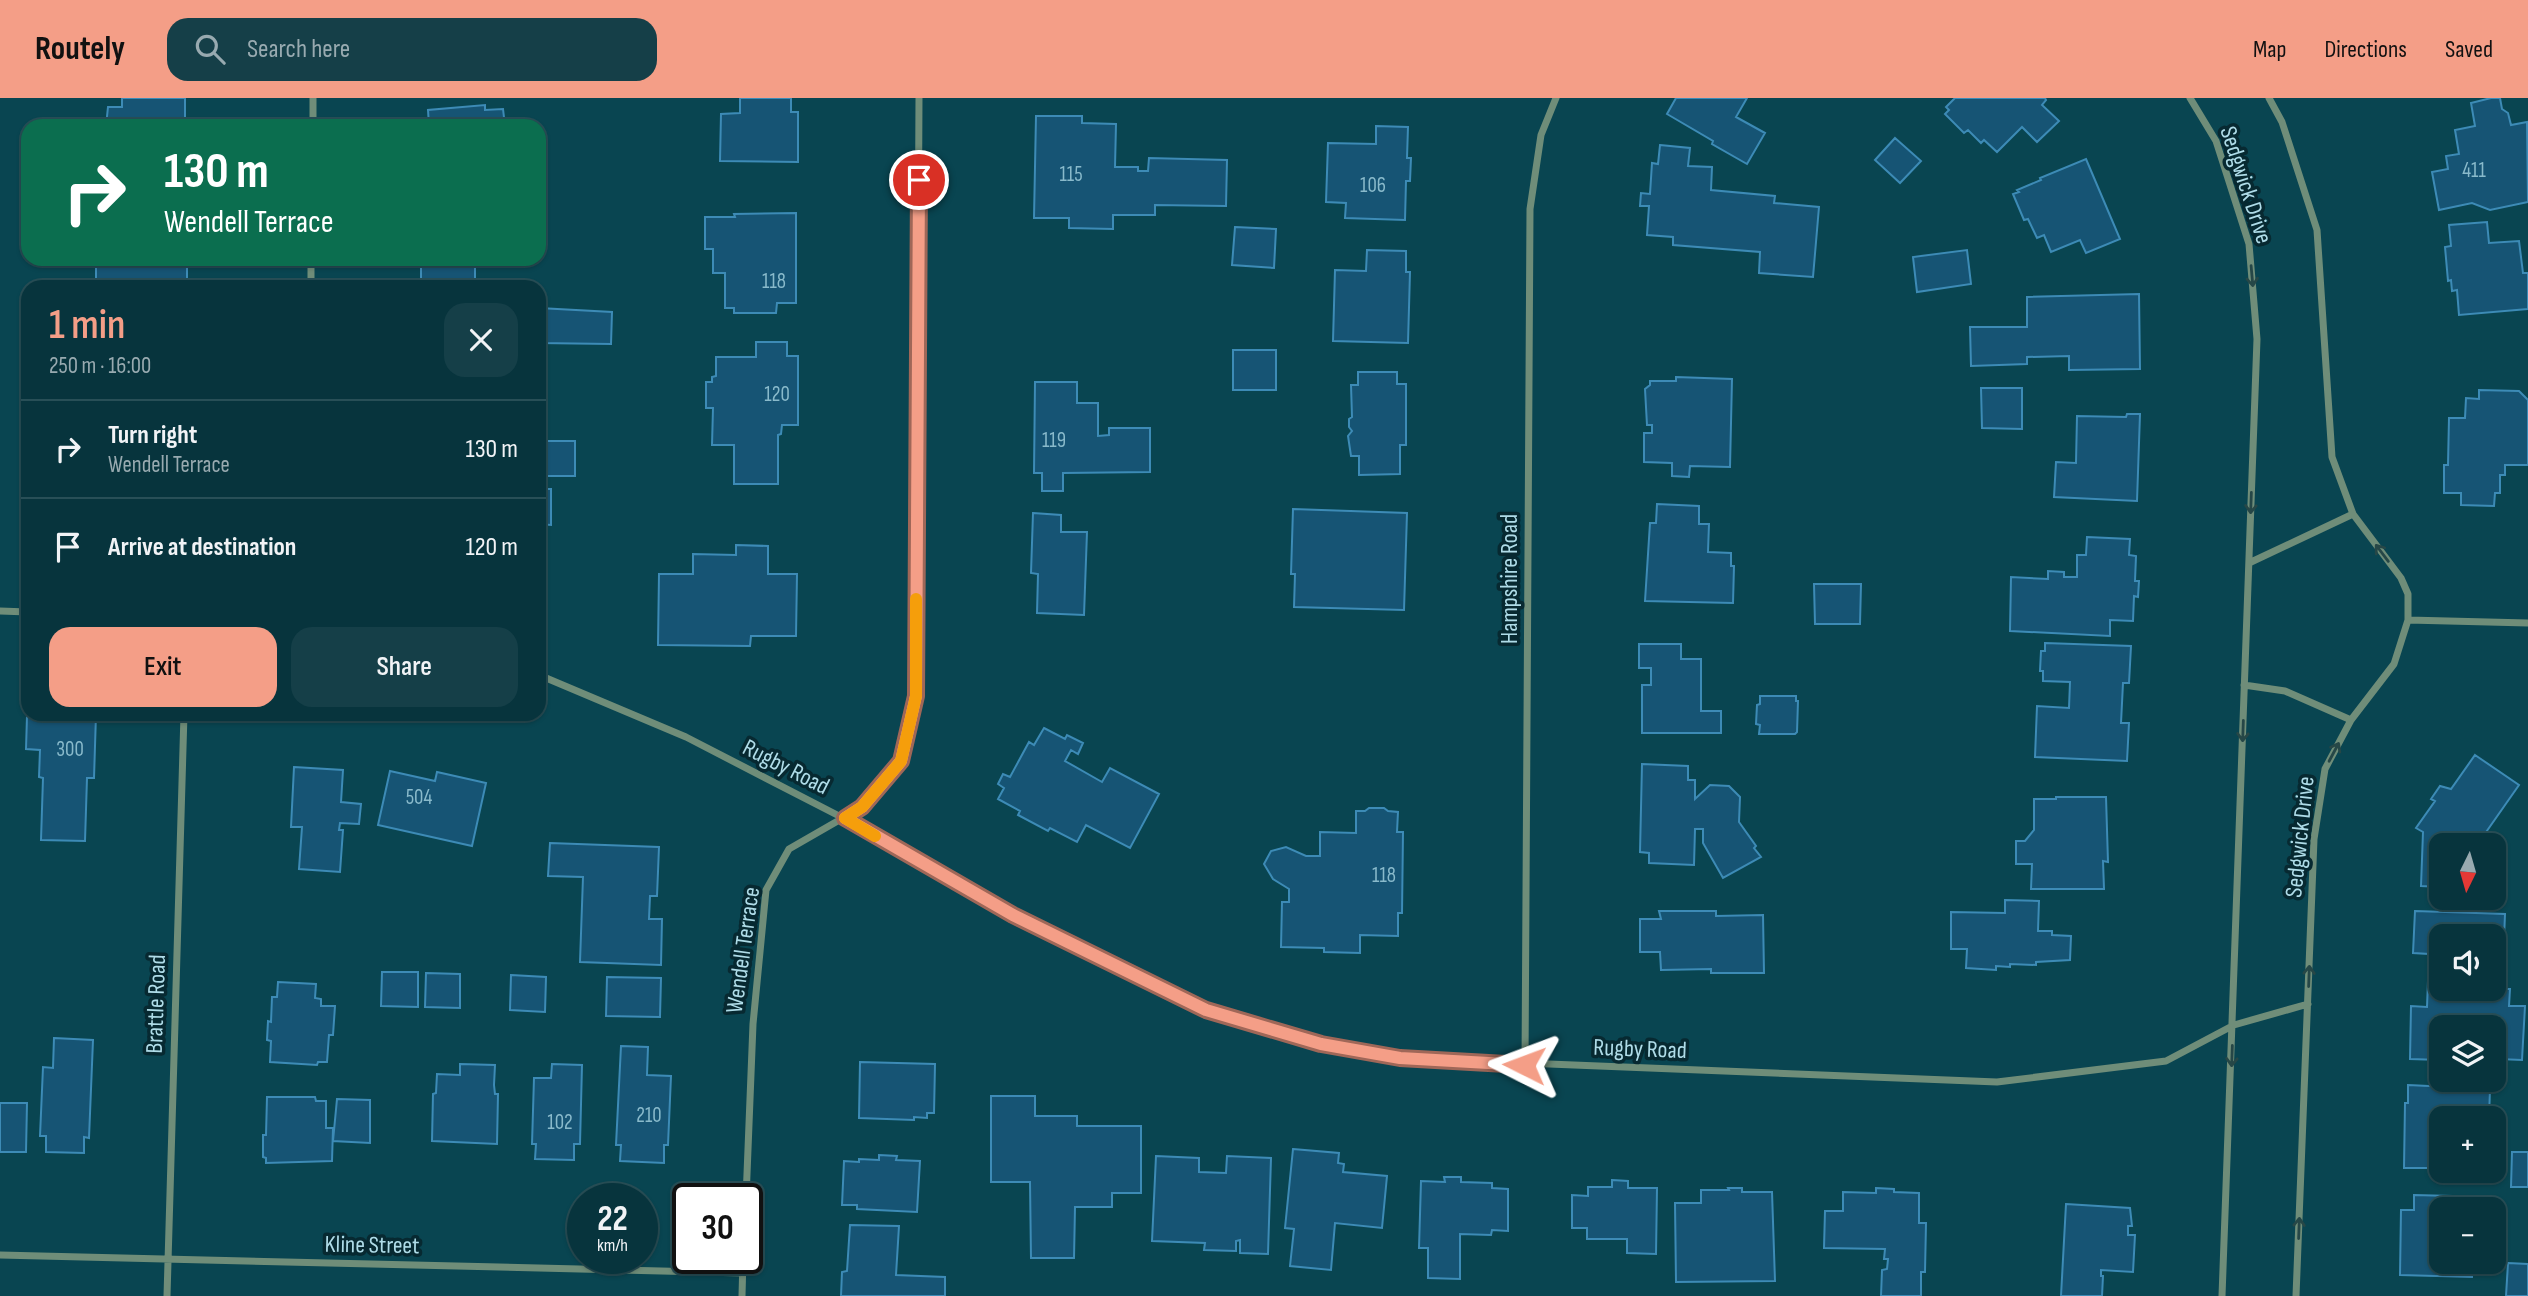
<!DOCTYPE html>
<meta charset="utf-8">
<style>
body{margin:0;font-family:"Sofia Sans Condensed",sans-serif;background:#153f48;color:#f1f3f6;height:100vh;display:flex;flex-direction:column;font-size:26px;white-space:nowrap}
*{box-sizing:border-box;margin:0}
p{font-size:23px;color:#98aab0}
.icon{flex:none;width:38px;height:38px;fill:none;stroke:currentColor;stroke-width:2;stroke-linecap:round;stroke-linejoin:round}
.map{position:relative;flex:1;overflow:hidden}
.sheet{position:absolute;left:21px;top:182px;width:525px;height:441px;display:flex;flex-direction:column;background:#07343d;border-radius:21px;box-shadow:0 2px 5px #0004,0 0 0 2px #284f57}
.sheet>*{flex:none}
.hud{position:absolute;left:21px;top:21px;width:525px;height:147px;border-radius:21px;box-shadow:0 2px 5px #0004,0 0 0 2px #284f57;background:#0b6e4f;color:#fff;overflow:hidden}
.needle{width:46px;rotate:185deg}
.buttons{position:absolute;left:2429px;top:735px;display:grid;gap:14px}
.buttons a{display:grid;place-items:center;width:77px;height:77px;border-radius:14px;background:#07343d;box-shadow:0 2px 5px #0004,0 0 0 2px #284f57;font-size:35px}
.speed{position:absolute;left:567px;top:1085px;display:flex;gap:14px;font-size:35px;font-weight:700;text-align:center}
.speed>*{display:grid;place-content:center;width:91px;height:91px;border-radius:50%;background:#07343d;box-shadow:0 2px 5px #0004,0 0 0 2px #284f57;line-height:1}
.speed small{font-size:18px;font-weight:400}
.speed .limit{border:4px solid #111;border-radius:10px;background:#fff;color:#111}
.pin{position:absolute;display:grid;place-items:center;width:60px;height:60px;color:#fff;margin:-30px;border:4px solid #fff;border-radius:50%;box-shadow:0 2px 7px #0007}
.me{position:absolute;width:77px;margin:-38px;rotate:273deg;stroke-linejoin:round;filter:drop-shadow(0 0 5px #0008)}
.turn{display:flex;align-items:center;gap:24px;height:147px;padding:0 28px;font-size:32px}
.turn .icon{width:91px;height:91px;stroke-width:2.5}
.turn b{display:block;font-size:49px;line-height:60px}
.round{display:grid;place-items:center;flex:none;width:74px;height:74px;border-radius:21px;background:#153f48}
.head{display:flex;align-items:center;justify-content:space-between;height:119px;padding:0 28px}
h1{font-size:42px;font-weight:600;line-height:52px;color:#f49e87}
.button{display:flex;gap:14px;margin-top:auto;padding:14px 28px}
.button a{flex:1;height:80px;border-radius:21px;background:#f49e87;color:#111;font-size:28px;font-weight:600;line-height:80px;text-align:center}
.button a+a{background:#153f48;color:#f1f3f6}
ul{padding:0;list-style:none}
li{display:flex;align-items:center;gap:21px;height:98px;padding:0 28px;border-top:2px solid #284f57}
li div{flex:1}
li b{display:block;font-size:26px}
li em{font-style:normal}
header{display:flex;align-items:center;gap:42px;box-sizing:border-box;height:98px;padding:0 35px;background:#f49e87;color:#111}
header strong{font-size:33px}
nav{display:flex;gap:38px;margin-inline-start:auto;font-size:24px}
.search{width:490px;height:63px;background:#153f48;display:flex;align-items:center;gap:18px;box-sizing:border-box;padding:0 24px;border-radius:21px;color:#98aab0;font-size:26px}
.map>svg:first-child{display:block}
</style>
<header>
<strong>Routely</strong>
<div class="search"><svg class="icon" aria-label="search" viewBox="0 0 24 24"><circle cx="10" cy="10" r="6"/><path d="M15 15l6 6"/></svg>Search here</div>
<nav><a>Map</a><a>Directions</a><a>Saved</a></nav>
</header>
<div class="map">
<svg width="2528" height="1198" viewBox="0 0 2528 1198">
<rect width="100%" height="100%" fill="#094551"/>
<path fill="#165474" stroke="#3d8bb6" stroke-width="2" fill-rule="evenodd" d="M122,0H185V28H106L108,9H122Z
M740,0H791V14H798V64L720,63L721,16L740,15Z
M1676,0H1747L1736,19L1765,35L1747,66L1712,46L1713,43L1667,16Z
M1955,0H2045L2046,2L2042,7L2059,23L2037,44L2022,29L1997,54L1984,42L1981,45L1968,32L1964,35L1945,16L1949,12L1946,9Z
M2491,0H2500L2502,11L2508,15L2511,27L2527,24L2528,104L2490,112L2472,105L2439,112L2432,74L2448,71L2446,58L2459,56L2455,32L2475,28L2471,5Z
M485,7V12L503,11L505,28H429L428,12Z
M1036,18H1082V25L1116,26L1115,69H1138V73H1148L1149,60L1227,62L1226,108L1155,107V117H1113V131L1069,130V120H1034Z
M1376,28L1408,29L1407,60H1411L1410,83H1406L1405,122L1345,120L1346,105L1326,104L1328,45L1376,46Z
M1895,40L1921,63L1900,85L1875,62Z
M1660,47L1690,50L1688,68L1712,69L1711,92L1775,98L1774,105L1819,109L1813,179L1759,175L1760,154L1673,147V139L1647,137L1649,108H1640L1641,95L1650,96L1652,65L1658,66Z
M2086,61L2120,141L2086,155L2080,142L2051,154L2044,137L2037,140L2028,121L2024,122L2013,96L2019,94L2017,92L2041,82L2040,80Z
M796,115V205H777L776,215H734V210H725V175H713V151H705V119H735L734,116Z
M2487,124L2489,145L2519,143L2523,175H2528V211L2459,217L2457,192L2452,193L2451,182L2448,183L2445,149L2451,148L2449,127Z
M1235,129L1276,131L1274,170L1232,167Z
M1367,152L1406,153V174H1410L1408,245L1333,243L1335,172L1366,173Z
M1967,152L1971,186L1917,194L1913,159Z
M96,161H187V189H106V183L96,184Z
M421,161H475V189H424V185L421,184Z
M2139,196L2140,271L2069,272V258L2027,259V266L1971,268L1970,229H2027V199Z
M539,210L612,214L611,246L539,245Z
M756,244H787V258H798V327H782L781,336L778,337V386H734V347H712L713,310H706V284H712V279L716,278V259H756Z
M1233,252H1276V292H1233Z
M1358,274H1397V286H1406V347H1400V376L1359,377V358H1351L1348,338L1352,333L1349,329V321L1352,319L1351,287H1358Z
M1676,279L1732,281L1730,369L1690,368L1689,379L1672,378V365L1644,364V335H1652V327H1647L1645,291L1650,287V283H1676Z
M1035,284H1077V305H1098V338L1109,337V330H1150V374L1063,375V393H1042V375H1034Z
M1981,290H2022V331L1982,330Z
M2479,292L2519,293L2528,302V367H2505V377H2500V395H2495L2494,408L2461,407V395H2444V367H2448L2449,320H2465L2466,300L2479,301Z
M2127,316H2140L2137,403L2054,399L2056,364L2076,365L2077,318L2126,319Z
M539,343H575V378H539Z
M539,391H551V427L539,426Z
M1657,406L1699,408V426H1709L1708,454L1731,455V468H1734L1733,505L1645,503L1650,425H1656Z
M1293,411L1407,415L1404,512L1294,509L1295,476H1291Z
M1033,415L1061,417V434H1087L1084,517L1037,515L1038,476L1031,475Z
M2087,439L2130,441L2129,457L2136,458L2135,483H2139L2138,499L2134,498L2133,523L2110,522V538L2010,533L2011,479L2048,481V473L2064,474V479H2077V457H2086Z
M736,447L768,448V476H797L796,538H751L750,548L658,547L659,476H693V456L736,457Z
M1814,486H1861L1860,526H1815Z
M2045,545L2131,548L2129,585H2123L2121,625H2129L2127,663L2035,659L2037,608L2069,610L2070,584L2043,583V573H2040L2041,553H2045Z
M1639,546H1681V561H1701V613H1721V635H1642V587H1651V570H1639Z
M1760,598H1796V603H1798L1797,634L1795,636H1759L1760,627L1756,626L1757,607L1760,606Z
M41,616H96L94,680H87L85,743L41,742L43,680L39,679L40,652L26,651L27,618L41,619Z
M1044,630L1065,641L1067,637L1083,645L1078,656L1071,652L1065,663L1102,684L1110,670L1159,696L1130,750L1086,727L1077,744L1050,730L1048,733L1018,717L1020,713L998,701L1004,690L998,686L1003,676L1010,679L1029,644L1034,647Z
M2475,657L2519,687L2477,747H2441V789L2421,788L2423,734L2416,730L2435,703L2431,701L2440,688L2451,691Z
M1642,666L1688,668V682H1695V701L1710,687L1729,688L1740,699L1739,724L1756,748L1754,750L1761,759L1723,780L1703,745V731H1695L1694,767L1649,765V755L1640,754Z
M294,669L343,672L341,704L361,706L359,726L340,725L339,732H343L340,774L299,771L302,729H291Z
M390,673L435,683L437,674L486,685L472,748L378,727Z
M2056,699H2106L2108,764L2103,763L2104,791H2031L2032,766H2016V743H2025L2034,732V701H2056Z
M1369,710H1384L1388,713L1398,714L1397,734H1403L1402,815H1398V838L1360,837V855L1324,854V850L1281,849L1282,804H1289V791L1273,781L1264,766L1271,753L1286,749L1306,758H1320V734L1356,735V713H1365Z
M550,745L659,749L657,798H650L649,821H662L661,867L580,864L583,779L548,778Z
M2005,802L2039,803L2038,833H2052V837L2071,838L2070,862L2036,864V867L2010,866V869L1996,868V872L1966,870L1967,851H1951V814L2005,815Z
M1659,813H1716V818L1763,817L1764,875H1711V871L1661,872L1660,854H1640V821H1661Z
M2415,813L2505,816L2502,891H2510L2509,908H2525L2522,962L2499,961V965L2494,964V929H2441V962L2410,961L2411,908L2427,909L2429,856L2413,855ZM2441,838H2494V891H2441Z
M382,874H418V909L381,908Z
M426,875L460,876V910L425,909Z
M511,877L546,879L545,914L510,912Z
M607,879L661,880L660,919L606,918Z
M278,884L316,886L315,900L321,901V908H335L333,937H329L327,964H318L317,967L270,964L271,943L267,942L268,923L271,924L272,899H277Z
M54,940L93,942L89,1040L84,1039V1055L46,1054V1038H40L43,969L53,970Z
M621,948L648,949L647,977L671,978L668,1047H664V1065L620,1063L621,1047H616Z
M860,964L935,966L934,1015H927V1020L914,1019V1022L859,1020Z
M460,966L495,967L494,987L495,996H498L497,1046L432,1043L433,996L436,995L437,976L460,977Z
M552,966L582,967L580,1046H574V1062L535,1061L536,1046H532L534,980H551Z
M2408,987L2490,991L2489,1020H2441V1070H2404L2405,1005H2408Z
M991,998H1035V1018H1077V1028H1141V1095H1112V1109H1075L1074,1160H1031L1030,1084H991Z
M267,999H315L316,1003H326V1030H333L332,1063L266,1065V1060L263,1059V1037H266Z
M337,1001L370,1002V1045L333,1043Z
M0,1005H27L26,1054H0Z
M1293,1051L1339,1055L1338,1065L1344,1066L1343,1074L1387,1078L1382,1130L1335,1125L1331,1172L1290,1168L1294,1131L1285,1130Z
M2512,1054H2528V1089H2511Z
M879,1057L897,1058L896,1062L920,1063L917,1114L857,1111V1107H842L844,1063L859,1064V1061L879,1062Z
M1156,1058L1199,1060V1074L1226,1075L1227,1058L1271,1060L1268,1156L1240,1155V1142L1236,1143V1153L1204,1152L1205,1145L1152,1143Z
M1444,1079H1461V1084L1492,1085V1090L1508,1091V1133L1492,1132L1491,1137L1460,1136V1181L1428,1180V1150H1419L1421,1083L1445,1084Z
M1612,1082L1628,1083V1090H1657L1656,1156L1627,1155V1141H1587V1130H1572V1097L1588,1098V1089H1612Z
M1728,1090H1742V1094H1772L1775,1183L1676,1184L1675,1105H1701V1092H1729Z
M1876,1090L1894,1091V1094L1919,1095V1125H1926L1925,1174H1921V1198H1881L1882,1172L1887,1171L1888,1161H1884L1885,1151L1824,1150L1825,1113H1843V1094L1876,1095Z
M2414,1097L2452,1098V1111H2441V1164H2473L2472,1179L2400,1177L2401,1112H2414Z
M2066,1106L2130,1110L2132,1128H2128V1137H2135L2133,1174L2101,1172V1178H2103L2102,1198H2061Z
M850,1127L899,1128L896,1177L945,1179V1198H841L842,1174L847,1173Z
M2508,1165L2528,1166V1198H2506Z"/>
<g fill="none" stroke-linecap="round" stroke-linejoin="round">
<path stroke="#6f8d79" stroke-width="7" d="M2190,0L2216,43L2249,146L2257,241L2222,1198
M2269,0L2282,24L2317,132L2332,359L2353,416L2401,480L2408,496V522L2394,566L2351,622L2325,671L2314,741L2296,1198
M313,28V0
M311,189V161
M2249,465L2353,416
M0,513L28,514
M2408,522L2528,525
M539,577L686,639L845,721L1012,817L1206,912L1321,946L1400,960L1997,984L2166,963L2234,927L2308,906
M2244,587L2285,593L2351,622
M1525,967L1530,111L1541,37L1556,0
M746,1101L753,926L766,792L789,751L862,709L901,663L916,598L919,0
M0,1157L743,1175
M167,1198L184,616
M742,1198L743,1160"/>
</g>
<defs><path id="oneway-shaft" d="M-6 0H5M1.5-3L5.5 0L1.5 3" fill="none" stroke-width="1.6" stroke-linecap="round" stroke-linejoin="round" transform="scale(1.75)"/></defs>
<g stroke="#264747">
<use href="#oneway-shaft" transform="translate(2252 178) rotate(85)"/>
<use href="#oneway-shaft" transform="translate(2251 405) rotate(92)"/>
<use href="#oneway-shaft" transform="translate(2382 455) rotate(-127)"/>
<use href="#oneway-shaft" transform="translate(2243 633) rotate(92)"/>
<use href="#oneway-shaft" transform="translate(2334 654) rotate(-62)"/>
<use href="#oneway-shaft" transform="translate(2309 878) rotate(-88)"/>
<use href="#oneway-shaft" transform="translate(2232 958) rotate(92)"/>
<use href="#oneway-shaft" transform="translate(2299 1130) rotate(-88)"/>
</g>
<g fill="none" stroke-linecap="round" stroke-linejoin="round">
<defs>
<path id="route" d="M919,82L916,598L901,663L862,709L845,720L1013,817L1206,912L1321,946L1400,960L1524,967"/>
</defs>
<use href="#route" stroke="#9f6758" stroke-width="18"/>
<use href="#route" stroke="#f49e87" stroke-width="12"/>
<path stroke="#f59e0b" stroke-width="12" d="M875,738L845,720L862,709L901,663L916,598V501"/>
</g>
<g text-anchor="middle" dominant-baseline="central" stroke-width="7" stroke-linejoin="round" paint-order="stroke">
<g font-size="21" fill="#89bacb">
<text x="2474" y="72">411</text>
<text x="1071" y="76">115</text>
<text x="1373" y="87">106</text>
<text x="774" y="183">118</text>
<text x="777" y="296">120</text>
<text x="1054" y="342">119</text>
<text x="70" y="651">300</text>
<text x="419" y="699">504</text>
<text x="1384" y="777">118</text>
<text x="649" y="1017">210</text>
<text x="560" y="1024">102</text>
</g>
<g font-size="24" fill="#afdce8" stroke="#072931">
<text transform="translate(2246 87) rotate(72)">Sedgwick Drive</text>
<text transform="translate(1509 481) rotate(-90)">Hampshire Road</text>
<text transform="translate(786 669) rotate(27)">Rugby Road</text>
<text transform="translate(2300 739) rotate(-84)">Sedgwick Drive</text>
<text transform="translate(743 852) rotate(-82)">Wendell Terrace</text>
<text transform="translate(156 906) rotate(-88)">Brattle Road</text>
<text transform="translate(1640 951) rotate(2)">Rugby Road</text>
<text transform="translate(372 1147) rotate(1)">Kline Street</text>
</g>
</g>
</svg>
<div class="buttons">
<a><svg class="needle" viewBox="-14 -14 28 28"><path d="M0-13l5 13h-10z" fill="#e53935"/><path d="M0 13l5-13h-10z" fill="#98aab0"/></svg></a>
<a><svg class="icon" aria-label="sound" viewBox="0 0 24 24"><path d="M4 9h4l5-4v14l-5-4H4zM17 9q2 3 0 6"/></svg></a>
<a><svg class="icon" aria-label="layers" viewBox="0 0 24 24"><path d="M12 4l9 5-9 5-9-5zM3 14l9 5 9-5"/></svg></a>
<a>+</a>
<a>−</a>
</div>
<div class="speed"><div>22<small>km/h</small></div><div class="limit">30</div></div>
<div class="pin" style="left:919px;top:82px;background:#d93025"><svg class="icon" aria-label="arrive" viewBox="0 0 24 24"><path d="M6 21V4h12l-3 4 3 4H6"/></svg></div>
<svg class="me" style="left:1524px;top:967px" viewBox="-20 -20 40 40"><path d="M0-17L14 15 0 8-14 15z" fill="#f49e87" stroke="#fff" stroke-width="4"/></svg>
<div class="hud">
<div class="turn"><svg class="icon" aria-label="right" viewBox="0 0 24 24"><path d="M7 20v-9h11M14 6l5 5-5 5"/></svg><div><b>130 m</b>Wendell Terrace</div></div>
</div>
<section class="sheet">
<div class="head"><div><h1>1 min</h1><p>250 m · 16:00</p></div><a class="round"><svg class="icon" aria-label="close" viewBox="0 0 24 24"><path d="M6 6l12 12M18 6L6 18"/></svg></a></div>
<ul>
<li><svg class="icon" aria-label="right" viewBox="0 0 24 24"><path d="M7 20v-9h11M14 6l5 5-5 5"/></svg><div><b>Turn right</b><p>Wendell Terrace</p></div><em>130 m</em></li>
<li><svg class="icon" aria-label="arrive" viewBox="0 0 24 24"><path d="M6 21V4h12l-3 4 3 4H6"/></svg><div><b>Arrive at destination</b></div><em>120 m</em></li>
</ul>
<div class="button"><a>Exit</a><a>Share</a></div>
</section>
</div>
